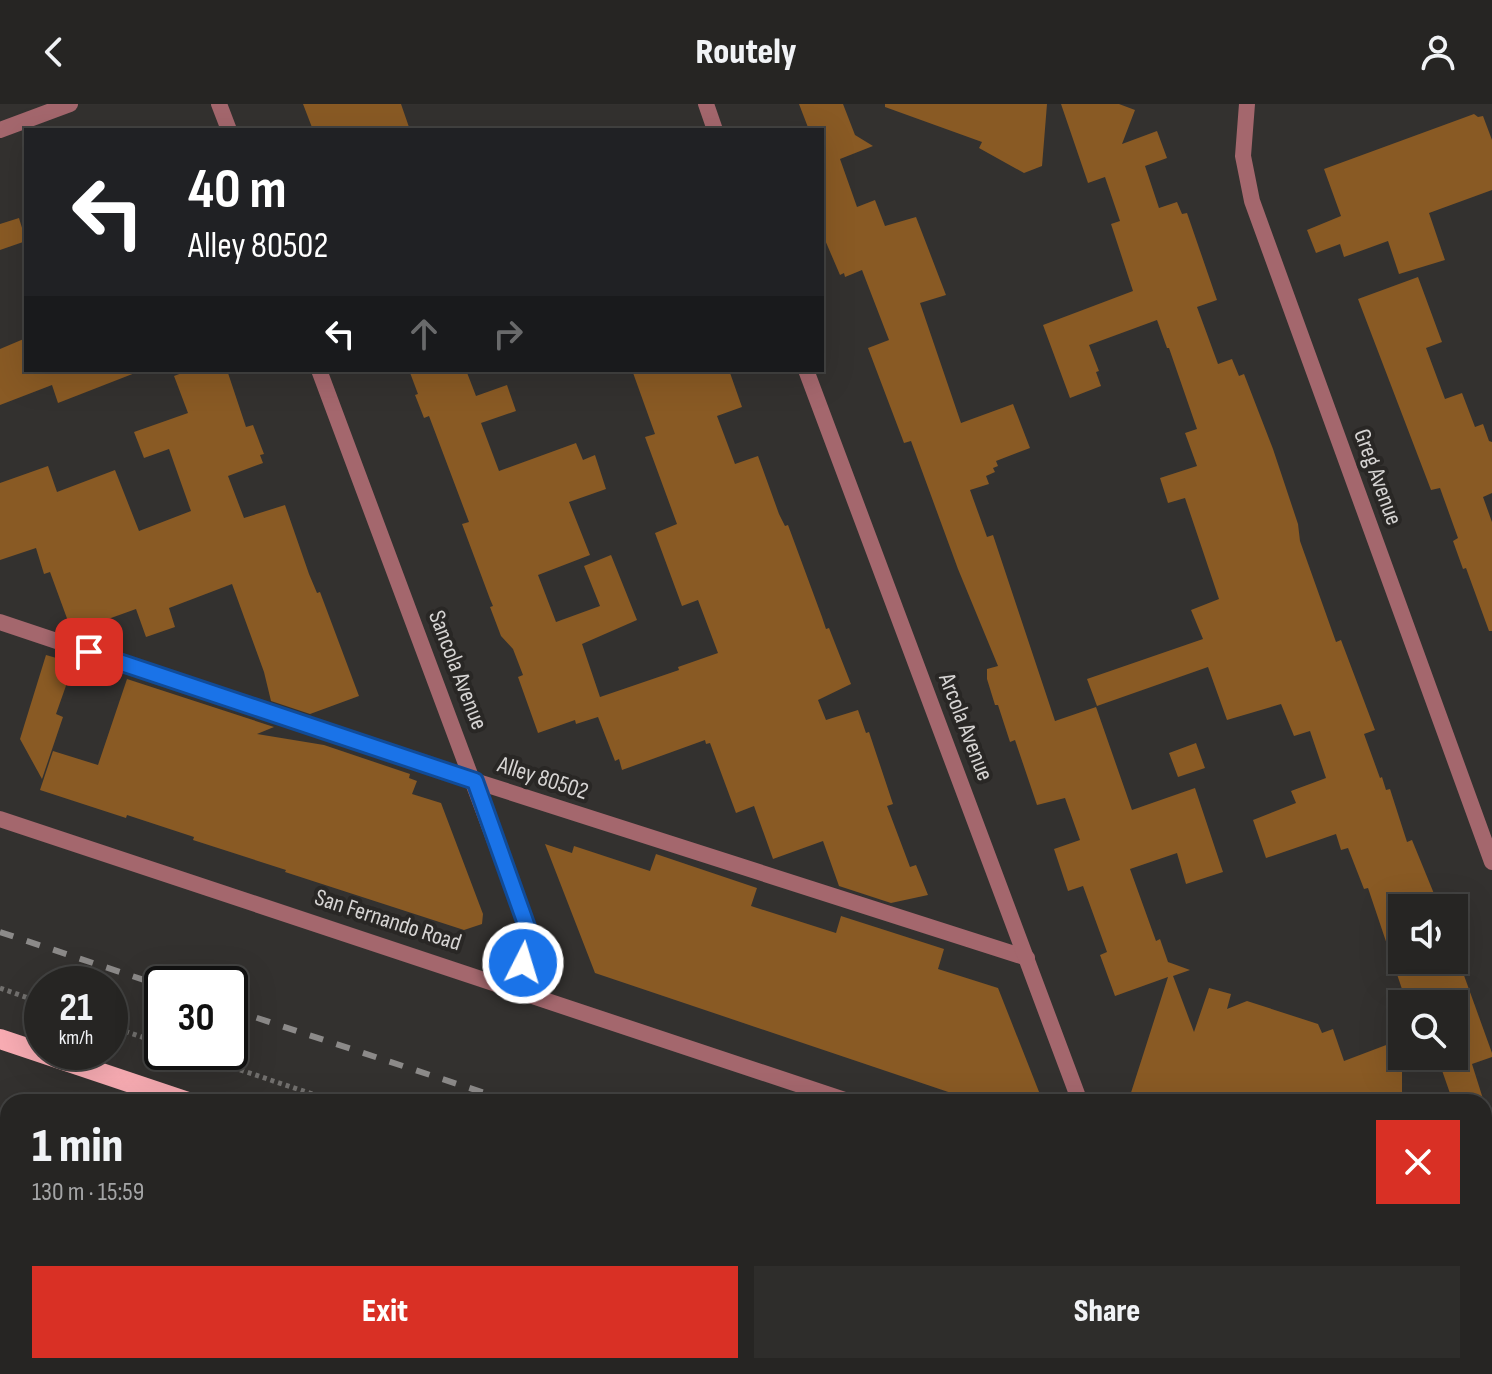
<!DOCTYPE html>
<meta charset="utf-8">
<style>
body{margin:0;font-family:"Sofia Sans Condensed",sans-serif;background:#2e2d2b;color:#f1f3f6;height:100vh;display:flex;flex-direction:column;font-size:30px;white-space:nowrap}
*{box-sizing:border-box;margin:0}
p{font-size:26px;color:#a4a5a6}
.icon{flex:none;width:44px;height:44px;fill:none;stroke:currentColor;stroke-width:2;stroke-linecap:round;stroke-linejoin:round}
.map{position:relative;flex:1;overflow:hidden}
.sheet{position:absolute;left:0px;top:990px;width:1492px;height:280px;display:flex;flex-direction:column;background:#262523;border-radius:24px 24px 0 0;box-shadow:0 8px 32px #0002,0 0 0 2px #424241}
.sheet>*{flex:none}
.banner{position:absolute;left:24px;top:24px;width:800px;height:244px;border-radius:0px;box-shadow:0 8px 32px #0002,0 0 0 2px #424241;background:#202124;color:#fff;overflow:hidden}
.tools{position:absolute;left:1388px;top:790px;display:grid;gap:16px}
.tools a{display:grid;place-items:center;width:80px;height:80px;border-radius:0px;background:#262523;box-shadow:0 8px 32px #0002,0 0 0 2px #424241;font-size:40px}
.speed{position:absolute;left:24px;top:862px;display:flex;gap:16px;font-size:40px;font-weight:700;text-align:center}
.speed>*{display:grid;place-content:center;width:104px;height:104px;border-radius:50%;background:#262523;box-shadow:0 8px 32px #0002,0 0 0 2px #424241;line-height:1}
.speed small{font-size:20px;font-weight:400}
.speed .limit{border:4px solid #111;border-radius:12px;background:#fff;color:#111}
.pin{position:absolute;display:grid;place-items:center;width:68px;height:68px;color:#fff;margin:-34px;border-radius:16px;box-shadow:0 4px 12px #0006}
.me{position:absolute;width:88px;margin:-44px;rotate:5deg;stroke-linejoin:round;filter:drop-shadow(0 0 6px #0008)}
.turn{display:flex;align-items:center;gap:28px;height:168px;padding:0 32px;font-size:36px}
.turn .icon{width:104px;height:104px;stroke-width:2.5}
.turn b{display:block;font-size:56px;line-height:68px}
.lanes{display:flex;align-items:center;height:76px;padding:0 32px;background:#0003;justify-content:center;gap:40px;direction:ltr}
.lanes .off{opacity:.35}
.round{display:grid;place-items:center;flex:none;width:84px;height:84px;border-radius:0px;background:#2e2d2b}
.head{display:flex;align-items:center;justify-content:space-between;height:136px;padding:0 32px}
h1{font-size:48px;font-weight:800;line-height:60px}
.cta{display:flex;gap:16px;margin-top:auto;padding:16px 32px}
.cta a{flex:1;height:92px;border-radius:0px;background:#d93025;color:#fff;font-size:32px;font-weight:800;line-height:92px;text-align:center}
.cta a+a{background:#2e2d2b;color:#f1f3f6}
header{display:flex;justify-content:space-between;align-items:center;height:104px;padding:0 32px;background:#262523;font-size:36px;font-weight:800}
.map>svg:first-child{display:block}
</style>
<header><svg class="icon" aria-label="back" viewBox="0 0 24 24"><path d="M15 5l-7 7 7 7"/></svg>Routely<svg class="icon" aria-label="person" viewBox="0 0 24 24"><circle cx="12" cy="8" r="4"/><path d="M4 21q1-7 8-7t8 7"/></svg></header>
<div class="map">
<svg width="1492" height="1270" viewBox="0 0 1492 1270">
<rect width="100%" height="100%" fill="#33312f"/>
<path fill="#895a24" d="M303,0H401L410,26H313Z
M799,0H843L855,31L873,42L840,55L857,103L875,96L885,122L916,113L946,191L920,199L961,319L1013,300L1030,344L996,357L998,362L993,364L995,368L986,372L989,380L970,386L987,433L993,431L1055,617L1096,603L1132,706L1195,684L1223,768L1186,780L1177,749L1130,765L1156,837L1160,835L1168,858L1190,866L1173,872L1194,928L1209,884L1231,890L1227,905L1247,897L1318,920L1322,929L1333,925L1344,957L1402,935V998H1128L1168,873L1115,892L1100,851L1107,848L1083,782L1068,787L1054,745L1080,736L1065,694L1037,701L1015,636L1010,638L998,601H995L987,575V565L998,562L958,465L911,337L904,339L868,244L889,236L862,166L845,173L844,169L840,171L822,129V26H809Z
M885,0H1047L1042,62L1024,69L979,44L982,38L885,3Z
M1061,0H1119L1135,6L1122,40L1157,27L1167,54L1145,62L1159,104L1177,98L1182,110L1187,109L1217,196L1197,203L1218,260L1232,255L1239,272L1244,270L1273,345L1298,420L1300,437L1336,538L1341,536L1375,626L1364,630L1380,674L1382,673L1386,686L1390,685L1407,738L1412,736L1437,797L1417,804H1402V856H1454V852H1457L1492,949V953L1472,960L1484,998H1453L1437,952H1454V900H1407L1368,784L1364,785L1348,744L1341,746L1336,730L1266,754L1253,716L1296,699L1291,687L1326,674L1310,627L1294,632L1281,600L1227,616L1208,563L1097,602L1087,575L1203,535L1191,506L1219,495L1185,394L1168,399L1160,374L1197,362L1185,329L1197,325L1169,244H1167L1157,216L1089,241L1099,267L1096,268L1101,282L1070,294L1043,221L1133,187L1111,120L1120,117L1105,73L1088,79Z
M1474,10L1478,13L1483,12L1492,36V86L1429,109L1445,156L1399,170L1388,137L1344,153L1340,140L1316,149L1307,126L1341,112L1324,65Z
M19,114L26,137L0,146V120Z
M1418,173L1442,238L1426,244L1445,295L1462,289L1475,323L1483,320L1489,337L1492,338V389L1483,393L1492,418V527H1489L1466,464L1463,465L1453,437L1458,434L1440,384L1431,386L1358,195Z
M26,234V266H134L135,269L58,299L52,281L0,301V245Z
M190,266H227L246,323L253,321L264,350L260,351L263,359L228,372L244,414L285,401L309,470L317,489L320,488L359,592L310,610L271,597L264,568L232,480L169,504L175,523L146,533L136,505L72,528L50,468L44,470L36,444L0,456V379L48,362L57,388L115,366L139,427L191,407L169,345L144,354L134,328L188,309L174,272Z
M409,266H466L476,292L507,281L516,307L481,319L499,367L576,339L583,356L595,351L606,385L569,398L590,451L538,471L556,518L600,502L584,462L611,451L637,516L582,540L600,593L679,566L678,563L718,549L698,496L682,502L655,429L677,420L645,333L655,330L632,266H729L742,303L717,312L735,360L758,352L779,410L785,422L788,421L822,513L826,525L829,524L851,580L818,596L826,616L858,606L866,629L869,628L893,700L887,702L910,763L916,761L928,791L891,799L839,782L823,737L773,755L754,702L736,709L710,639L706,640L705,636L622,666L619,655L615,657L598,613L576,620L575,616L538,629L518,573L523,571L513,545L501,532L490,503L493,502L490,495L462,420L469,418L429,312L424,314L415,291L418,290Z
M46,551L74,559L56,610L63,613L42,675L20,635Z
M127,575L274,623L257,630L324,641L410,670L409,674L417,677L412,690L441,699L483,810L482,820L464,826L285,768L286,766L193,736L194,733L127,711L126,714L40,686L53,647L98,661Z
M1196,639L1205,664L1178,673L1169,649Z
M545,740L572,749L574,742L650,767L656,750L757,784L751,802L836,829L841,812L944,845L938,865L998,884L1043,998H978L595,869Z"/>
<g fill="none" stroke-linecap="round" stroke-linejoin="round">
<path stroke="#72706e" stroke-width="5" stroke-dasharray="4 4" stroke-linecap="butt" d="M0,884L42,899
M110,922L162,940
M187,948L336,998
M1133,1262L1157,1270"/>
<path stroke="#a4676d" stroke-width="16" d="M0,518L475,677L1027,854"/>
<path stroke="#a4676d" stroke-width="16" d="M219,0L229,26
M706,0L715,26
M1247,0L1243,52L1252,97L1492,758
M0,26L70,0
M319,266L531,834L515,885
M806,266L1080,998
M0,715L851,998
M1484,1208L1492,1211"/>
<path stroke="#f8acb3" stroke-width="20" d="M0,935L188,998
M980,1262L1004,1270"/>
<path stroke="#8c8a89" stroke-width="6" stroke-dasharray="14 14" stroke-linecap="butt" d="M0,828L162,882
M230,905L512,998
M1309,1262L1333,1270"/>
</g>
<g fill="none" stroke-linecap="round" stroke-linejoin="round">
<defs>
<path id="route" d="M89,548L475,677L531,834L523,859"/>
</defs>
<use href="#route" stroke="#114b97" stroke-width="20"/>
<use href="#route" stroke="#1a73e8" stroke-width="14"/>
</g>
<g text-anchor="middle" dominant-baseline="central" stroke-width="8" stroke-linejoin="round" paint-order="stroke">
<g font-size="24" fill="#d6d4d3" stroke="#292725">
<text transform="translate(1378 373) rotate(70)">Greg Avenue</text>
<text transform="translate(458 566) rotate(69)">Sancola Avenue</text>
<text transform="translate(966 623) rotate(69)">Arcola Avenue</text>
<text transform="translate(543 674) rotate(18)">Alley 80502</text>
<text transform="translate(388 816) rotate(18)">San Fernando Road</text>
</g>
</g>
</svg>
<div class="tools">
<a><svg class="icon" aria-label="sound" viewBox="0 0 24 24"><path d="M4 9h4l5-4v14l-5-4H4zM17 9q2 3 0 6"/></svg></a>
<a><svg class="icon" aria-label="search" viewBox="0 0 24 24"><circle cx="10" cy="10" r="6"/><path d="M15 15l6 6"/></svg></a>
</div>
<div class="speed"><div>21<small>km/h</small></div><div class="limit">30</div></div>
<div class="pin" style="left:89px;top:548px;background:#d93025"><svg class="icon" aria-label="arrive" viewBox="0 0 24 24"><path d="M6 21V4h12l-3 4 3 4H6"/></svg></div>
<svg class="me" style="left:523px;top:859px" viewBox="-20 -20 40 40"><circle r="17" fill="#1a73e8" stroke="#fff" stroke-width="3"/><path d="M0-11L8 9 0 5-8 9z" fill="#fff"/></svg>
<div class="banner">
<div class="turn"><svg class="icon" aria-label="left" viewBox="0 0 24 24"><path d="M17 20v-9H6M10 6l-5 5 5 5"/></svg><div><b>40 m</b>Alley 80502</div></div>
<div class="lanes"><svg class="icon" aria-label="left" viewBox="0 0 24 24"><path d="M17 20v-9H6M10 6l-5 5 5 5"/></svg><svg class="icon off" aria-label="ahead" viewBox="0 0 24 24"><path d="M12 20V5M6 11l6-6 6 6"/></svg><svg class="icon off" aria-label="right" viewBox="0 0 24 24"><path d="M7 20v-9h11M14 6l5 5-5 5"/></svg></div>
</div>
<section class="sheet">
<div class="head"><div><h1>1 min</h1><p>130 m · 15:59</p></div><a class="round" style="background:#d93025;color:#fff"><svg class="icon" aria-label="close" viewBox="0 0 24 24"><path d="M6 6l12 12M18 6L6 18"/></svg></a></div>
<div class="cta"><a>Exit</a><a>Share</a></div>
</section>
</div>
